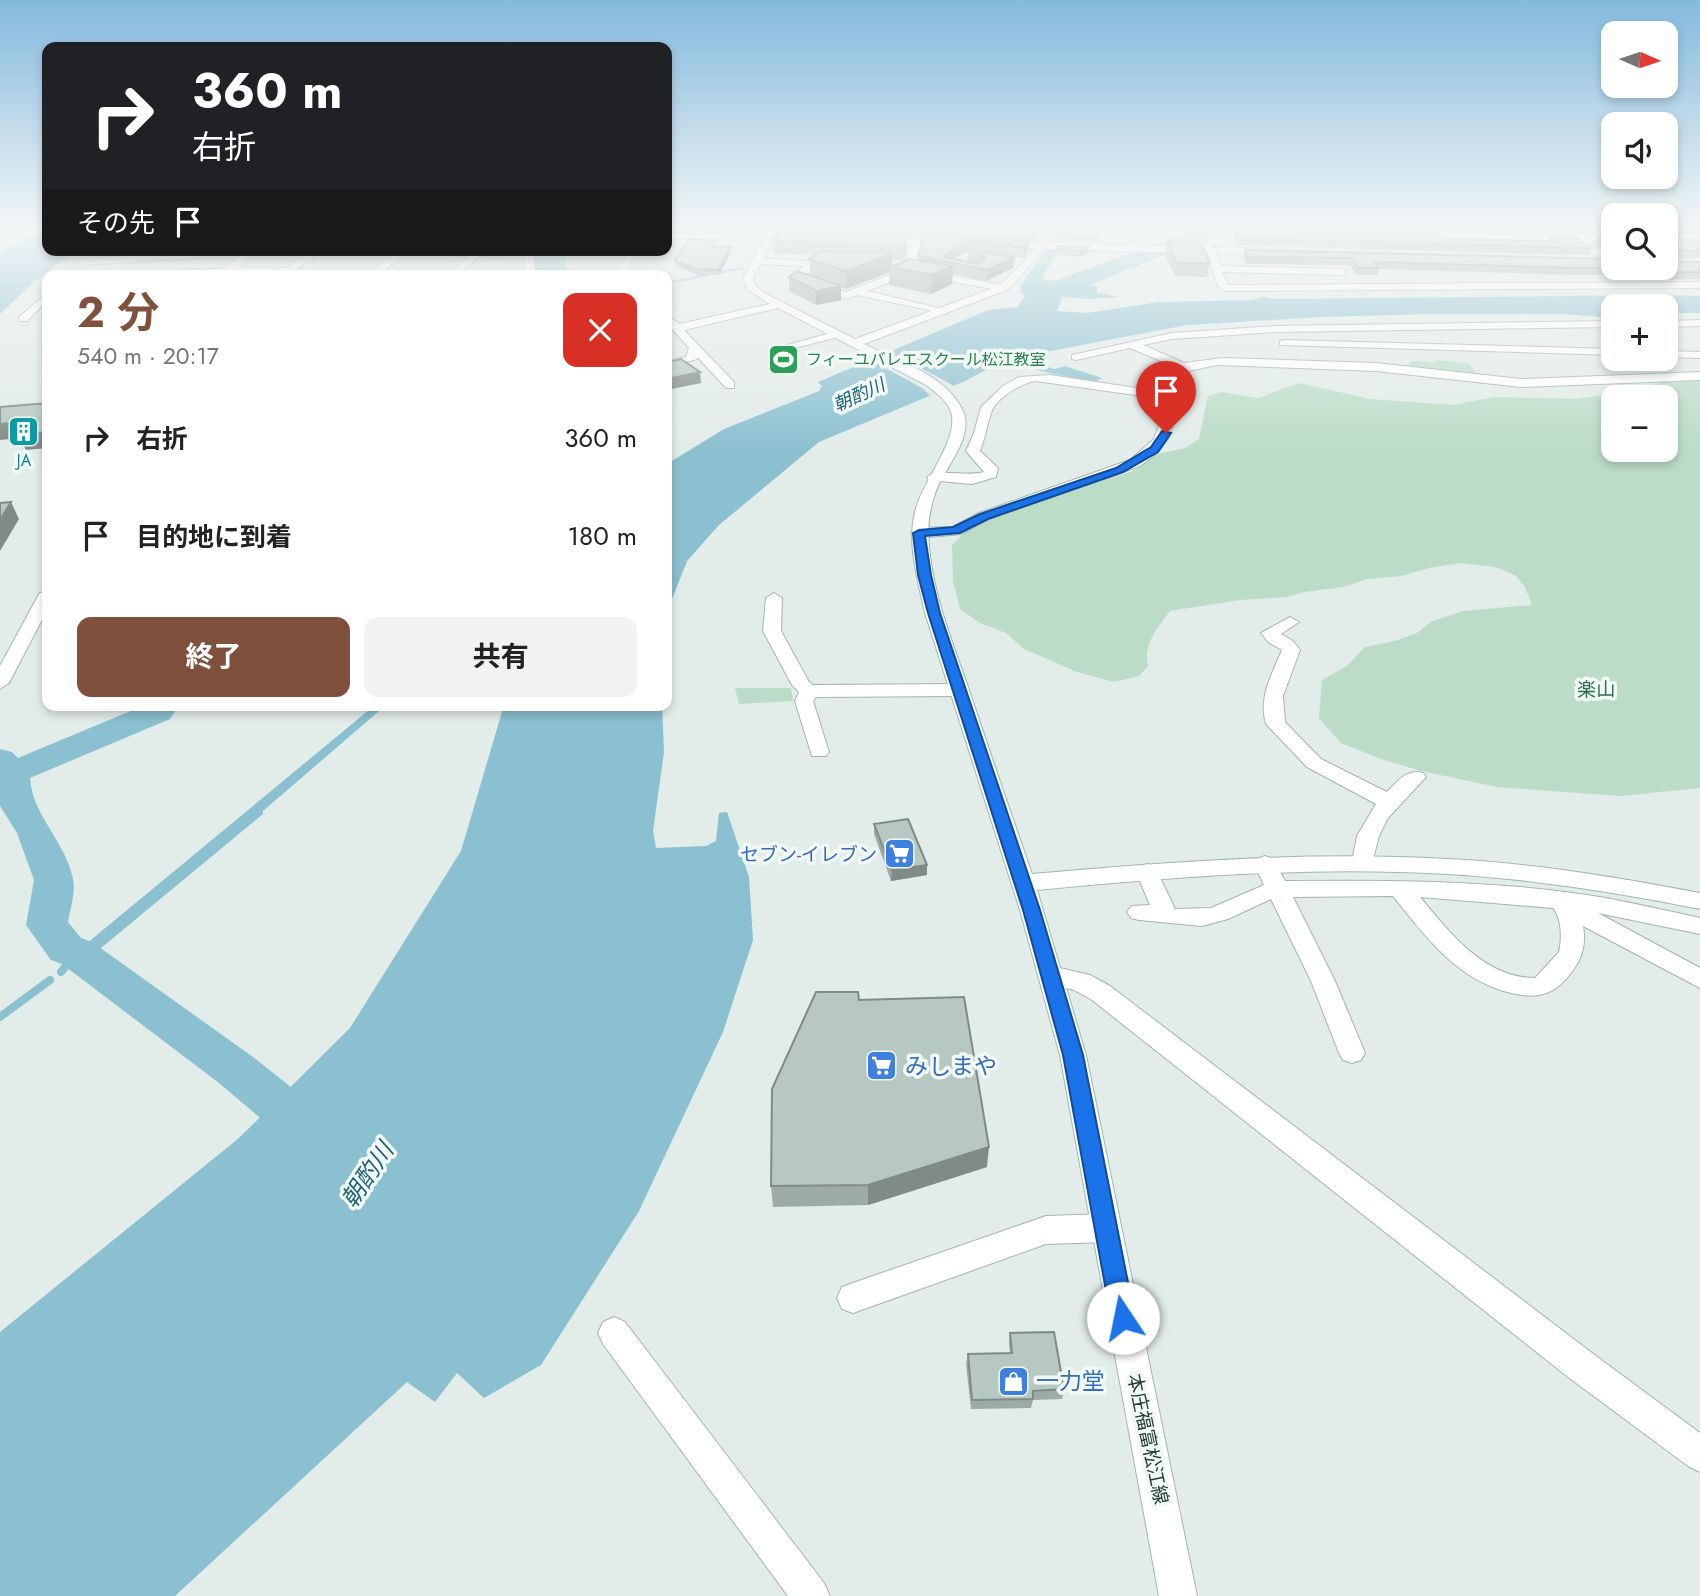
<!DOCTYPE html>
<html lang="ja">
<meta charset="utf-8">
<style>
body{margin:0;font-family:Jost,"Noto Sans JP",sans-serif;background:#f2f2f2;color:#222;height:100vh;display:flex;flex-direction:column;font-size:26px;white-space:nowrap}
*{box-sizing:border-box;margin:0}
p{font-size:23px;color:#767676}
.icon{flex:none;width:38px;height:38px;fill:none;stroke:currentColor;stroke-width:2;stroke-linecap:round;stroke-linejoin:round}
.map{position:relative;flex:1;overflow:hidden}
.details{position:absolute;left:42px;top:270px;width:630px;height:441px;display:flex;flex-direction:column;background:#fff;border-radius:14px;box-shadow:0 4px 10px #0003}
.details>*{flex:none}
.guide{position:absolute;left:42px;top:42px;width:630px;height:214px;border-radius:14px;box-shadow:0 4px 10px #0003;background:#202124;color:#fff;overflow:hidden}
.needle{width:46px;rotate:93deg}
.controls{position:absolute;left:1601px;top:21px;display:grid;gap:14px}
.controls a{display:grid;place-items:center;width:77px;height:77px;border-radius:14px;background:#fff;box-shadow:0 4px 10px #0003;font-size:35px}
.pin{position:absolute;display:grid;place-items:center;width:60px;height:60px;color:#fff;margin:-72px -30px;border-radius:50% 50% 50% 0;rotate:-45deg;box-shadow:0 0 7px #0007}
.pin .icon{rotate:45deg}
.me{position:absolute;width:77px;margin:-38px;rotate:349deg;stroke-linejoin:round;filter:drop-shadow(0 0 5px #0008)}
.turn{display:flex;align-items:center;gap:24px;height:147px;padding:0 35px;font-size:32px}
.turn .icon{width:91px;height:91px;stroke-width:2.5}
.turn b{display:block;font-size:49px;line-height:60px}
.then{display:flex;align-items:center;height:66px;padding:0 35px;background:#0003;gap:14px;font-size:26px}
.round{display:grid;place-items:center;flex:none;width:74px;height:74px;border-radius:14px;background:#f2f2f2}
.overview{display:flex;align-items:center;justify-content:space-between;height:119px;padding:0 35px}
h1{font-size:42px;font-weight:700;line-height:52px;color:#7f513c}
.primary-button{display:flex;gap:14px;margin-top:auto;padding:14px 35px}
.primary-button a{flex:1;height:80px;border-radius:14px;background:#7f513c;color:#fff;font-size:28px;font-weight:700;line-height:80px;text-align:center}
.primary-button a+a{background:#f2f2f2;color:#222}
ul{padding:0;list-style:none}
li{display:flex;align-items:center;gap:21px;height:98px;padding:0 35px}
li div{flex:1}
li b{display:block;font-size:26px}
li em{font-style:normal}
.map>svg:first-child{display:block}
</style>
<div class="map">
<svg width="1700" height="1596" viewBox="0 0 1700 1596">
<rect width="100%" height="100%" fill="#e2ece8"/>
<path fill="#bbddc7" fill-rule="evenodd" d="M667,228H765L761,234L755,235L667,233Z
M1435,360L1468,363L1483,380L1407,368L1411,361L1436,362Z
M1700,377V788L1620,796L1497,787L1421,771L1381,759L1341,743L1319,718L1322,680L1347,666L1365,647L1395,641L1417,633L1431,622L1462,611L1532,605L1525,587L1516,576L1496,567L1460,563L1429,568L1401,576L1367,579L1344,587L1304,592L1287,597L1240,600L1170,611C1157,629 1143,644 1148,666L1139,676L1114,682L1077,672L1047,659L1024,649L1006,633L980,623L960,609L953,581L952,545L966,531L994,518L1054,494L1131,472L1158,454L1185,448L1199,439L1208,396L1222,392L1258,398L1299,383L1370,399L1453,405L1495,397L1577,399L1631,391L1677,378ZM1614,397H1666V450H1614Z
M735,688H791L793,701L739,704Z"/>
<path fill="#8bc0d0" d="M44,228H47V250H76L34,282L0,314V254Z
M1061,228H1073L1041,279L1055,281L1198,228H1230L1090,285L1097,286V292L1118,297L1089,299L1062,297L1057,311L1087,313L1159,302L1251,300L1263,297L1273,299L1660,295L1700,296V313H1666V306H1614L1613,315H1605L1608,318L1566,314H1429L1322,317L1187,325L1019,357L1035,364L1055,369L1065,366L1102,378L1094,382L1040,371L1012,360L1001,362L965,381L819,442L719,525L687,561L667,612V464L724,429L819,391L822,386L818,382L988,310L1018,307L1025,295L1021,293L1020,286Z
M532,250H566L564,256L568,258L564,260L568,275H534Z
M375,705H386L263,811V814L95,953L86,944Z
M504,705H662L664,752L653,831L656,848L706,846L716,841L719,813L727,812L749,877L753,940L723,1032L639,1211L541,1365L484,1398L457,1373L435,1402L407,1382L175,1596H0V1332L239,1138L350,1028L461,851Z"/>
<path fill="#e2ece8" d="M884,350L940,378L957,388L933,398L922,388L865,357Z"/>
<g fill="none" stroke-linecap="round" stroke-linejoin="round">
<path stroke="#8bc0d0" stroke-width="2.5" d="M667,283L742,268"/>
<path stroke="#8bc0d0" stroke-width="6" d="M0,802L13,797"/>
<path stroke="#8bc0d0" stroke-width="8" d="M61,972L77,953L95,944
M0,1017L50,980"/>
<path fill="#8bc0d0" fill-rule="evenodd" d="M145,705H179L170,719L30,778C32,815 66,842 73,879C76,891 70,910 68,922L81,938L92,942L253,1057L331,1119L339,1134L331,1149L314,1155L297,1149L219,1083L62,964L51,960L26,925L34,880L17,833L0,806V749L12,752L18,758Z"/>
<defs>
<path id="street" d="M1166,228L1178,229L1126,250L1118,248Z
M1238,228H1250L1208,248L1214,250L1220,266L1342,269L1347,272L1342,275L1222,272L1228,285L1700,282V288L1226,291L1218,286L1205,248L1194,253L1189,250Z
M1409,231L1614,236V242L1586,241L1614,259V267L1573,241L1406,236L1405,234Z
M916,239L921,242L912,273L867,291L947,310V314L857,295L846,299L792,280V276L805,266L756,264L751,261L756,258L823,262V266L817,267L802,277L846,292L905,269L911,242Z
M222,250L215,257L83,265L78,262L83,259Z
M247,250H257L238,267L286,268L291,271L286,274L148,275L153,272L226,268Z
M368,250H533L535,275H525L524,258L480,256L457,275H446L469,256L406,254L378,275H366L395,254Z
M926,271L1003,285L1008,288L1003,291L923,276L921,274Z
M47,293V301L27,321H19V317Z
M1700,320V326L1666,327V321Z
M1614,321V327L1275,332L1172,339L1143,345L1184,363L1223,358L1376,363L1521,379L1700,372V380L1521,387L1376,371L1217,365L1184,372L1176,379L1169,395L1178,405L1168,439L1156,454L1140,466L989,519L961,534L919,538L911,533L919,528L953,527L979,513L1130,460L1154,439L1166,406L1157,398L1035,381C1020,384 996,398 991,413C987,426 985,438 980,451L998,468L996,477L972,484L929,480L927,477C937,468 968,477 984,472L966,451L974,433L981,407L1003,386L1019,377L1050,375L1156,391L1175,367L1130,348L1076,360L1072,359V355L1172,333L1275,326Z
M838,331L844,334L842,336L795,348V352H787L780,347Z
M1284,340L1614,349V355L1280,345V341Z
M691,346H699L734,382V388H726L691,350Z
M1666,351L1700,352V358L1666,357Z
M774,593L782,598L781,631L809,682L813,685L960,684L969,690L960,696L816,697L813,701L829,752L826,756H812L795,701L799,692L792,685L763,631L766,598Z
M1290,617L1299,622L1281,634L1293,641L1300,650L1283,696L1285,722L1321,759L1387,792C1397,782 1407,768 1423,773L1426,777L1388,818L1379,836L1371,867L1363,869L1355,867L1352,862L1357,836L1376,804L1307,767L1266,724C1258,698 1272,674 1282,650L1268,642L1261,633Z
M1265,856L1273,859L1285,881C1392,880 1500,880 1606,898C1637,904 1669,911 1700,918V934L1598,913L1700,968V988L1583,926C1587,948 1580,964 1565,980C1550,997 1532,998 1511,993C1457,980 1426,937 1393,896L1293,897L1335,981L1365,1053L1361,1060L1352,1063L1343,1060L1339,1053L1311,981L1271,899L1228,919L1202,926L1139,920L1131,918L1127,912L1131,906L1150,905L1136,872L1139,867L1147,864L1155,867L1175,909L1211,908L1264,885L1254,864L1257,859ZM1420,897L1553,908C1562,918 1562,939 1559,952L1535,978C1484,978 1449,932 1420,897Z
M1051,966L1090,975L1110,986L1592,1353L1700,1433V1472L1688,1466L1568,1377L1092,1000L1074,990L1042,982L1039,975L1042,968Z
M1106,1214L1117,1218L1121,1228L1117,1238L1106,1242L1046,1244L853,1313L842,1309L837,1298L842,1287L853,1283L1046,1216Z
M614,1317L625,1322L824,1583L830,1596H788L603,1344L598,1333L603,1322Z"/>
<path id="secondary" d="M769,228H778L775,235L784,238L772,241L753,278L756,286L766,294L855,339L999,286L1024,262L1033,249L1001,248L998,247V243H1036L1046,228H1055L1045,243L1273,249L1278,252L1273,255L1042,249L1030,266L1007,290L864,344C896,360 947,375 963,411C975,438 943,469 935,494C929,511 927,528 929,546C933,593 951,639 967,684C988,747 1010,811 1032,874C1169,862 1308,851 1447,859C1532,863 1616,877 1700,893V909C1616,892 1532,879 1447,874C1310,866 1173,877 1037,890L1086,1055L1197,1596H1159L1060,1055L1020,910L925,613C918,581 907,545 915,512C921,483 960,439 951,412C947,400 935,392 926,385L778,308L684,330L701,348L697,359L667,367V361L686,357L689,348L667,323V314L679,324L770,304L747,289L743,278L763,240L667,239V233L766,235Z
M879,238L948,240L953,243L948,246L876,243V239Z
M313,250H324L288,275H276Z
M630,250H639L628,268L631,275H621L618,268Z
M47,589V610L9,683L0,689V666L39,594Z"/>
</defs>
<use href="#street" stroke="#a5b4af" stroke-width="2"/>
<use href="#secondary" stroke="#a0b7b1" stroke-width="2"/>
<use href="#street" fill="#fff" fill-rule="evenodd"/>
<use href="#secondary" fill="#fff" fill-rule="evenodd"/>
</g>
<path fill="#9daba6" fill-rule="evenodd" d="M786,228H1037L1035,240H1029L1028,250L1024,258L977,251L1013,268L986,281L953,274L952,284L931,294L889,285L890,272L846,289L841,287V300L816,305L789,291V277L810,275L809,259L815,255L773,253L772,241L786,232ZM907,237H923L917,260L892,266V260H904L907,247ZM968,251L967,261L970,262L954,259Z
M1666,228L1695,229L1692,235H1668L1669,239L1700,240V258L1667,257L1669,262H1700V279L1644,280L1630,270L1621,275H1574L1379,269L1377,275H1356L1350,265L1247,264L1243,257L1245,250L1614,268H1666Z
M1069,230L1099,237L1096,242L1065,241L1066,235Z
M1235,234L1548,242L1550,237L1592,248L1590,255L1237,245L1234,240Z
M1598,237H1614V255L1595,244Z
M715,240V247H731V252L719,275H698L675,266V261Z
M1167,242L1210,263L1207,277L1175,276L1165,255Z
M1088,247V253L1080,257L1057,255V249Z
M874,824L927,865V875L891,881L874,834Z
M987,1167L868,1205L773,1207L771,1186Z
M1010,1333L1064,1389L1062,1399L1033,1400L1031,1408L971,1409L966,1364L968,1354L1010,1353L1009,1343Z"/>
<path fill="#808b87" d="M907,235V247L904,260V248Z
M970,240L969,250L948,262L944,254Z
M1029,240L1028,250L1024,258V247Z
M731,247V252L719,275L718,270Z
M1088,247V253L1080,257L1081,251Z
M893,253L892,267H890V272L846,289V271Z
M1014,257L1013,268L986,281L987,270Z
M953,266L952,284L931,294L932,275Z
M1624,268H1631L1630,270L1621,275Z
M841,286V300L816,305V291Z
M700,372L701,383L667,390V379Z
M27,422L47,432V448L26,450L20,438L0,440V424Z
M11,502L19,519L0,551V520Z
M927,865V875L891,881L892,870Z
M989,1147L987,1167L868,1205V1185Z"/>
<path fill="#b7c7c1" stroke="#808b87" stroke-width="2" d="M965,228H1036V230Z
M1666,228L1695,229L1667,228L1669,239L1700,240V251L1669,250L1666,253L1669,262H1700V272L1647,273L1640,268H1666Z
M1069,230L1100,231L1096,236L1066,235Z
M1245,230L1437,234L1443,239L1557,242L1550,237H1574L1592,248L1238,239L1235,234Z
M779,231L907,235L904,248L772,241Z
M923,237L1029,240L1024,247L970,240L944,254L946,257L977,264L984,260L985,257L968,250L1014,257L987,270L918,256Z
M1598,237H1614V246Z
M688,239L715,240L711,247H731L718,270L697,269L675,261Z
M1167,242L1201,243L1210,263H1177Z
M1059,246L1088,247L1081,251L1057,249Z
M1245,250L1611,259L1614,261V268H1625H1577L1374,262L1379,268H1358L1352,258L1248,257Z
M822,251L893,253L846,271L809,259Z
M911,259L953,266L932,275L890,267Z
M797,271L841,286L816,291L789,277Z
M667,359L673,361L681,359L700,372L667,379Z
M47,403V432L19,435L27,422L0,424V407Z
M11,502L0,520V503Z
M908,819L927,865L892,870L874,824Z
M816,992H858L859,1000L964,997L989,1147L868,1185L771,1186L772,1089Z
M1054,1332L1064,1389L1033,1391V1399L972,1400L968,1354L1012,1353L1010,1333Z"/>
<linearGradient id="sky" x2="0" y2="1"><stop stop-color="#83b9de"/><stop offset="0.5" stop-color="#f2f6f5"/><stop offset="1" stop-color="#f2f6f5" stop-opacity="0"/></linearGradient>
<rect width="1700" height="452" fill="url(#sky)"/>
<path fill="#1a73e8" stroke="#114b97" stroke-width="2" d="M1162,431L1171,433L1158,452L1123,472L988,519L960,533L925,536L931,575L940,613L1040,910L1083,1055L1135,1318L1132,1326L1123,1330L1115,1326L1111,1318L1063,1055L1023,910L928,613L918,575L913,533L919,530L953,527L980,514L1116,468L1151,447Z"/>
<defs>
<symbol id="stadium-square" viewBox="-11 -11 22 22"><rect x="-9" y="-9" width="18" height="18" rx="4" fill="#2e9e5b" stroke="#f2f8f6"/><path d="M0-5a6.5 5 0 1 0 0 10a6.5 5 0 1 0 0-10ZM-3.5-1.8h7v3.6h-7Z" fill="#fff"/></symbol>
<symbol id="building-square" viewBox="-11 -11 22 22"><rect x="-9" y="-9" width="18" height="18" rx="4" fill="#0f9aa8" stroke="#f2f8f6"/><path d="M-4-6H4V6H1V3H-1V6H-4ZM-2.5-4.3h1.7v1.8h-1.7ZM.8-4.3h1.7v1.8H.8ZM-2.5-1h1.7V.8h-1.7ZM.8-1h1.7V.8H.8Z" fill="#fff"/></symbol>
<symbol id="supermarket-square" viewBox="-11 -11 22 22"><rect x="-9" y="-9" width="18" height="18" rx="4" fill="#3f7fe0" stroke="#f2f8f6"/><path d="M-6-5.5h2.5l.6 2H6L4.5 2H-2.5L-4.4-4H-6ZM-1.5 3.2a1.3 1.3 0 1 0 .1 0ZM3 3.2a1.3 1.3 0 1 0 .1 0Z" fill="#fff"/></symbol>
<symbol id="shop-square" viewBox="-11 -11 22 22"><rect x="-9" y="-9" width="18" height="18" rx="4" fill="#3f7fe0" stroke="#f2f8f6"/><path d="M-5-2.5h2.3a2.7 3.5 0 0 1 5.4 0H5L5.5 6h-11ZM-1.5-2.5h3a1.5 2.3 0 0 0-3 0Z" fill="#fff"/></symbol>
</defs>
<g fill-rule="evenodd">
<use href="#stadium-square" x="766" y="342" width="35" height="35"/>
<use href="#building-square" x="6" y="414" width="35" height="35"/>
<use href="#supermarket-square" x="882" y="836" width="35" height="35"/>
<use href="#supermarket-square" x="864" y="1048" width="35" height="35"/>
<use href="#shop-square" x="996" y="1364" width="35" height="35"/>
</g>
<g text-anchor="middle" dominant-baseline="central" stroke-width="7" stroke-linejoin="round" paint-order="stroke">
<g font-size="16" fill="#27864d" stroke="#f2f8f6" text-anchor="start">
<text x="806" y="359">フィーユバレエスクール松江教室</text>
</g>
<g font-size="16" fill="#0d838f" stroke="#f2f8f6">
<text x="24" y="460">JA</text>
</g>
<g font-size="18" font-style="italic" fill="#1d6278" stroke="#f2f8f6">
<text transform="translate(859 395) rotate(-25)">朝酌川</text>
</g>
<g font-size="19" fill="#2d734d" stroke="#f2f8f6">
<text x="1596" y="689">楽山</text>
</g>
<g font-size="19" fill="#366cbe" stroke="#f2f8f6" text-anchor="end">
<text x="877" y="854">セブン-イレブン</text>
</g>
<g font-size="19" fill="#223d37" stroke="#f2f8f6">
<text transform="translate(1148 1439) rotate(78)">本庄福富松江線</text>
</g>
<g font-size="23" fill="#366cbe" stroke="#f2f8f6" text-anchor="start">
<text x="905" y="1066">みしまや</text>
<text x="1036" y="1381">一力堂</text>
</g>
<g font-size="24" font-style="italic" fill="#1d6278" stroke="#f2f8f6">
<text transform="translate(367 1175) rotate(-56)">朝酌川</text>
</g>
</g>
</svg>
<div class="controls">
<a><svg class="needle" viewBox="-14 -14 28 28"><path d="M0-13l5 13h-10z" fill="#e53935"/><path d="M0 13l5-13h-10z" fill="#767676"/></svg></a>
<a><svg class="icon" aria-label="sound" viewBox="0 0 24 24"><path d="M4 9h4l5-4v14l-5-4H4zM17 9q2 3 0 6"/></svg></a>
<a><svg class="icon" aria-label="search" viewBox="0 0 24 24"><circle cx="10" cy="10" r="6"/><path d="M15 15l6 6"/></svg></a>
<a>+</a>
<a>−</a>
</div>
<div class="pin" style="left:1166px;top:433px;background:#d93025"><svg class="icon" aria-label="arrive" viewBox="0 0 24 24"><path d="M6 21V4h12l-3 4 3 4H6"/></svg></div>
<svg class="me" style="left:1123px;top:1318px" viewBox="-20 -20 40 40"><circle r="19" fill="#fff"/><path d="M0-13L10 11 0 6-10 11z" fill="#1a73e8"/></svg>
<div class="guide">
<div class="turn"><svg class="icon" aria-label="right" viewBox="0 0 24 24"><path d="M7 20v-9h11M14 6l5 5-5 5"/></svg><div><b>360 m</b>右折</div></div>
<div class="then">その先<svg class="icon" aria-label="arrive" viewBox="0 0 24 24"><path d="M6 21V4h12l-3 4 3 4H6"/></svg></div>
</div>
<section class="details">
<div class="overview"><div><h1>2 分</h1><p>540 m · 20:17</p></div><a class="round" style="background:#d93025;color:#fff"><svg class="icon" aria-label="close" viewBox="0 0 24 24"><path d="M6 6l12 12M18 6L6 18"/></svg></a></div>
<ul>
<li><svg class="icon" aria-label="right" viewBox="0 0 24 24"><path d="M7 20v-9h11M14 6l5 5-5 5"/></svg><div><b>右折</b></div><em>360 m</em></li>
<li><svg class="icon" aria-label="arrive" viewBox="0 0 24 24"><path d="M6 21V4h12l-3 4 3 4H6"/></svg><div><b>目的地に到着</b></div><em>180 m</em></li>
</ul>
<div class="primary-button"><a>終了</a><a>共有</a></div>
</section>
</div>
